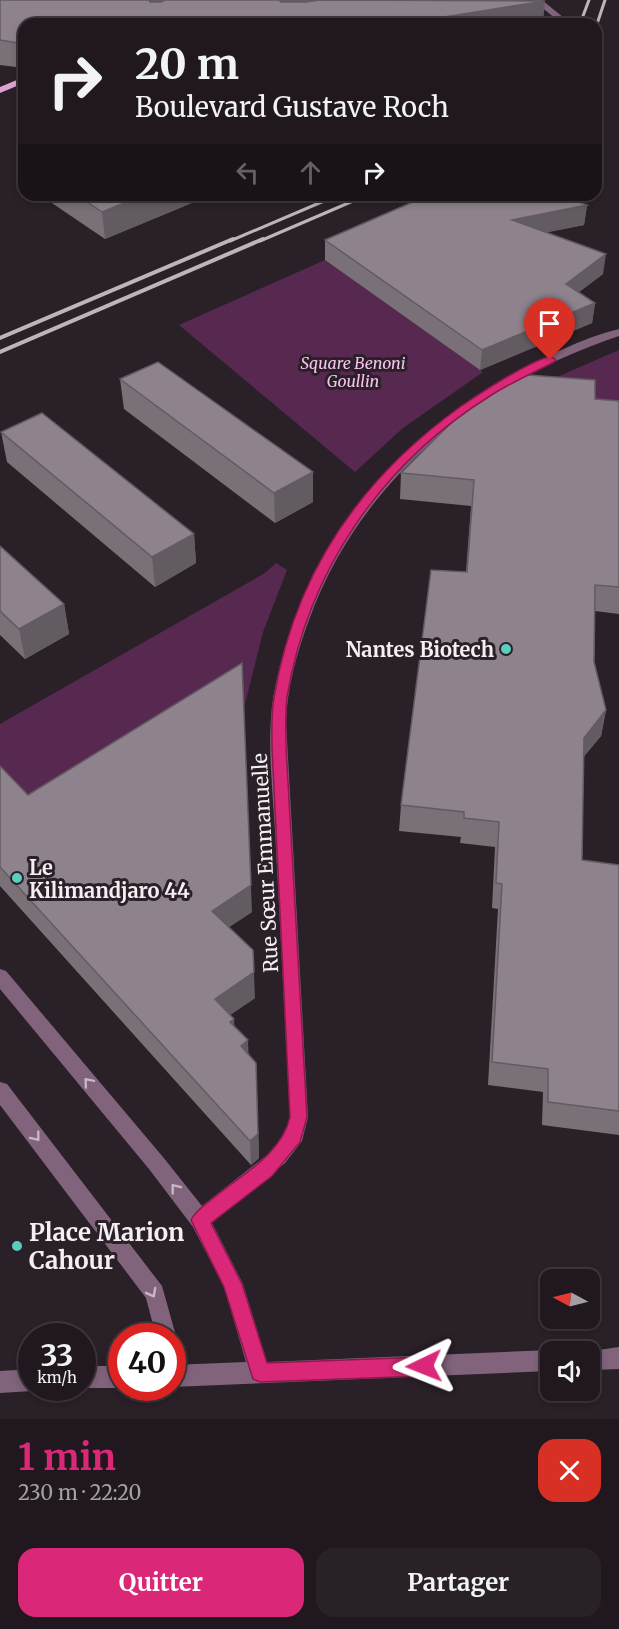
<!DOCTYPE html>
<html lang="fr">
<meta charset="utf-8">
<style>
body{margin:0;font-family:Merriweather,serif;background:#282127;color:#f1f3f6;height:100vh;display:flex;flex-direction:column;font-size:22px;white-space:nowrap}
*{box-sizing:border-box;margin:0}
p{font-size:20px;color:#a2a0a4}
.icon{flex:none;width:33px;height:33px;fill:none;stroke:currentColor;stroke-width:2;stroke-linecap:round;stroke-linejoin:round}
.map{position:relative;height:1419px;overflow:hidden}
.panel{display:flex;flex-direction:column;background:#20181e;flex:1}
.panel>*{flex:none}
.guide{position:absolute;left:18px;top:18px;width:584px;height:183px;border-radius:18px;box-shadow:0 3px 9px #0003,0 0 0 2px #3d373c;background:#20181e;color:#f1f3f6;overflow:hidden}
.needle{width:39px;rotate:277deg}
.fabs{position:absolute;left:540px;top:1269px;display:grid;gap:12px}
.fabs a{display:grid;place-items:center;width:60px;height:60px;border-radius:12px;background:#20181e;box-shadow:0 3px 9px #0003,0 0 0 2px #3d373c;font-size:30px}
.speed{position:absolute;left:18px;top:1323px;display:flex;gap:12px;font-size:30px;font-weight:700;text-align:center}
.speed>*{display:grid;place-content:center;width:78px;height:78px;border-radius:50%;background:#20181e;box-shadow:0 3px 9px #0003,0 0 0 2px #3d373c;line-height:1}
.speed small{font-size:15px;font-weight:400}
.speed .limit{border:9px solid #d22;background:#fff;color:#111}
.pin{position:absolute;display:grid;place-items:center;width:51px;height:51px;color:#fff;margin:-62px -26px;border-radius:50% 50% 50% 0;rotate:-45deg;box-shadow:0 0 6px #0007}
.pin .icon{rotate:45deg}
.me{position:absolute;width:66px;margin:-33px;rotate:268deg;stroke-linejoin:round;filter:drop-shadow(0 0 4px #0008)}
.turn{display:flex;align-items:center;gap:21px;height:126px;padding:0 18px;font-size:27px}
.turn .icon{width:78px;height:78px;stroke-width:2.5}
.turn b{display:block;font-size:42px;line-height:51px}
.lanes{display:flex;align-items:center;height:57px;padding:0 18px;background:#0003;justify-content:center;gap:30px;direction:ltr}
.lanes .off{opacity:.35}
.round{display:grid;place-items:center;flex:none;width:63px;height:63px;border-radius:18px;background:#282127}
.overview{display:flex;align-items:center;justify-content:space-between;height:102px;padding:0 18px}
h1{font-size:36px;font-weight:700;line-height:45px;color:#db2777}
.button{display:flex;gap:12px;margin-top:auto;padding:12px 18px}
.button a{flex:1;height:69px;border-radius:18px;background:#db2777;color:#fff;font-size:24px;font-weight:700;line-height:69px;text-align:center}
.button a+a{background:#282127;color:#f1f3f6}
.map>svg:first-child{display:block}
</style>
<div class="map">
<svg width="619" height="1419" viewBox="0 0 619 1419">
<rect width="100%" height="100%" fill="#2a2028"/>
<path fill="#572951" d="M325,260L483,372L403,428L355,472L179,325Z
M619,350V416L543,383Z
M276,563L287,570L263,632L244,708L39,805L0,767V724L265,573Z"/>
<g fill="none" stroke-linecap="round" stroke-linejoin="round">
<path fill="#81637c" fill-rule="evenodd" d="M533,0H542L564,18L557,20Z
M619,329V336C480,382 359,481 309,620C297,652 287,688 286,722L308,1117L302,1141L285,1163L212,1223L243,1284L267,1362L550,1350L553,1352H550V1371L172,1387V1365L246,1362L224,1287L193,1227L149,1169L0,989V969L6,971L163,1157L202,1206L272,1151L287,1132L290,1117C285,1028 281,938 276,849C274,802 267,753 272,706C276,676 285,646 295,618C335,510 415,430 514,374C547,356 582,338 619,329Z
M0,1082L7,1084L162,1286L176,1336L173,1343L172,1336H156L146,1298L0,1105Z
M619,1347V1369L590,1370V1352H585Z
M82,1366H122V1388H82Z
M32,1369V1388H40L32,1391L0,1393V1371Z"/>
<path fill="#e0a2d5" fill-rule="evenodd" d="M24,77V83L0,93V87Z"/>
<path stroke="#bdb5bb" stroke-width="3" d="M580,24L589,0
M596,27L605,0
M230,241L338,195
M260,241L367,195"/>
<path stroke="#bdb5bb" stroke-width="4" d="M0,338L233,239
M0,352L263,239"/>
</g>
<path fill="#7a7078" d="M0,0L24,24V68L0,65Z
M43,195H211L105,239L43,197Z
M466,198L587,205L584,225L547,232L603,274L579,292L595,303L592,323L480,370L325,260V240Z
M120,379L313,472V502L275,523L124,409Z
M595,399L619,401V614L595,611L594,662L606,710L601,736L583,757L582,860L619,865V1135L542,1125L543,1092L488,1085L498,909L492,908L495,847L460,843L461,837L399,831L401,805L466,572L471,506L400,499L401,473Z
M1,432L194,534L196,563L155,587L7,462Z
M0,546L64,604L69,634L25,659L0,635Z
M0,766L28,795L252,912L229,927L255,998L230,1015L234,1027L249,1055L256,1063L259,1158L251,1165L0,886Z"/>
<path fill="#635b62" d="M148,0H191L150,23Z
M278,0H352L285,19Z
M545,1L543,24H431V19Z
M144,195H211L105,239L102,212Z
M587,205L584,225L510,240L512,220Z
M606,254L603,274L563,304L566,284Z
M595,303L592,323L480,370L482,350Z
M313,472V502L275,523L274,493Z
M194,534L196,563L155,587L152,557Z
M64,604L69,634L25,659L19,629Z
M242,663L252,912L214,937L212,911Z
M606,710L601,736L578,764L584,738Z
M253,950L255,998L217,1024L215,999Z
M234,1019L235,1044L230,1022Z
M248,1040L249,1065L241,1046Z
M256,1063L259,1158L251,1165L250,1141Z"/>
<path fill="#8e828c" stroke="#635b62" stroke-width="1.5" d="M0,0H149L150,2H161L165,0H279L281,2H306L319,0L545,1L431,19L442,24H24V44L0,40Z
M77,195H144L102,212Z
M429,195H460L466,198L471,195H558L587,205L512,220L606,254L566,284L595,303L482,350L325,240Z
M158,362L313,472L274,493L120,379Z
M515,374L595,380V399L619,401V587L595,585L594,662L606,710L584,738L582,860L619,865V1111L548,1102V1069L492,1062L502,884L496,883L499,822L464,818V812L401,805L431,570L467,572L474,480L401,473L459,415Z
M42,413L194,534L152,557L1,432Z
M0,546L64,604L19,629L0,611Z
M242,663L251,885L212,911L253,950L254,972L215,999L234,1019L230,1022L248,1040L241,1046L256,1063L258,1134L250,1141L0,867V766L28,795Z"/>
<defs><path id="oneway-chevron" d="M-2-3.5L2.5 0L-2 3.5" fill="none" stroke-width="1.6" stroke-linecap="round" stroke-linejoin="round" transform="scale(1.5)"/></defs>
<g stroke="#c7b7c4">
<use href="#oneway-chevron" transform="translate(88 1082) rotate(-130)"/>
<use href="#oneway-chevron" transform="translate(36 1137) rotate(52)"/>
<use href="#oneway-chevron" transform="translate(175 1188) rotate(-128)"/>
<use href="#oneway-chevron" transform="translate(152 1293) rotate(62)"/>
</g>
<path fill="#db2777" stroke="#8e194d" stroke-width="1.5" d="M550,356L556,360L554,362C533,373 510,383 490,396C381,464 308,571 287,697C285,713 286,731 286,747L307,1117L300,1142L272,1176L211,1223L242,1284L267,1363L424,1357L430,1359L433,1366L430,1373L424,1376L260,1382L253,1379L224,1287L191,1220C195,1212 203,1206 211,1200C240,1175 281,1156 290,1117L272,747C272,731 271,714 274,698C294,575 360,479 460,407C482,392 525,364 550,356Z"/>
<g fill="#5acebd" stroke="#2a2028" stroke-width="2">
<circle cx="506" cy="649" r="6"/>
<circle cx="17" cy="878" r="6"/>
<circle cx="17" cy="1246" r="6"/>
</g>
<g text-anchor="middle" dominant-baseline="central" stroke-width="6" stroke-linejoin="round" paint-order="stroke">
<g font-size="16" font-style="italic" fill="#fbc2f0" stroke="#2a2028">
<text x="353" y="363">Square Benoni<tspan x="353" dy="18">Goullin</tspan></text>
</g>
<g font-size="20" font-weight="bold" fill="#f5eff4" stroke="#2a2028" text-anchor="end">
<text x="494" y="649">Nantes Biotech</text>
<text x="29" y="867" text-anchor="start">Le<tspan x="29" dy="23">Kilimandjaro 44</tspan></text>
</g>
<g font-size="20" fill="#f5eff4" stroke="#2a2028">
<text transform="translate(265 863) rotate(-93)">Rue Sœur Emmanuelle</text>
</g>
<g font-size="24" font-weight="bold" fill="#f5eff4" stroke="#2a2028" text-anchor="start">
<text x="29" y="1232">Place Marion<tspan x="29" dy="28">Cahour</tspan></text>
</g>
</g>
</svg>
<div class="fabs">
<a><svg class="needle" viewBox="-14 -14 28 28"><path d="M0-13l5 13h-10z" fill="#e53935"/><path d="M0 13l5-13h-10z" fill="#a2a0a4"/></svg></a>
<a><svg class="icon" aria-label="sound" viewBox="0 0 24 24"><path d="M4 9h4l5-4v14l-5-4H4zM17 9q2 3 0 6"/></svg></a>
</div>
<div class="speed"><div>33<small>km/h</small></div><div class="limit">40</div></div>
<div class="pin" style="left:550px;top:360px;background:#d93025"><svg class="icon" aria-label="arrive" viewBox="0 0 24 24"><path d="M6 21V4h12l-3 4 3 4H6"/></svg></div>
<svg class="me" style="left:424px;top:1366px" viewBox="-20 -20 40 40"><path d="M0-17L14 15 0 8-14 15z" fill="#db2777" stroke="#fff" stroke-width="4"/></svg>
<div class="guide">
<div class="turn"><svg class="icon" aria-label="right" viewBox="0 0 24 24"><path d="M7 20v-9h11M14 6l5 5-5 5"/></svg><div><b>20 m</b>Boulevard Gustave Roch</div></div>
<div class="lanes"><svg class="icon off" aria-label="left" viewBox="0 0 24 24"><path d="M17 20v-9H6M10 6l-5 5 5 5"/></svg><svg class="icon off" aria-label="ahead" viewBox="0 0 24 24"><path d="M12 20V5M6 11l6-6 6 6"/></svg><svg class="icon" aria-label="right" viewBox="0 0 24 24"><path d="M7 20v-9h11M14 6l5 5-5 5"/></svg></div>
</div>
</div>
<section class="panel">
<div class="overview"><div><h1>1 min</h1><p>230 m · 22:20</p></div><a class="round" style="background:#d93025;color:#fff"><svg class="icon" aria-label="close" viewBox="0 0 24 24"><path d="M6 6l12 12M18 6L6 18"/></svg></a></div>
<div class="button"><a>Quitter</a><a>Partager</a></div>
</section>
